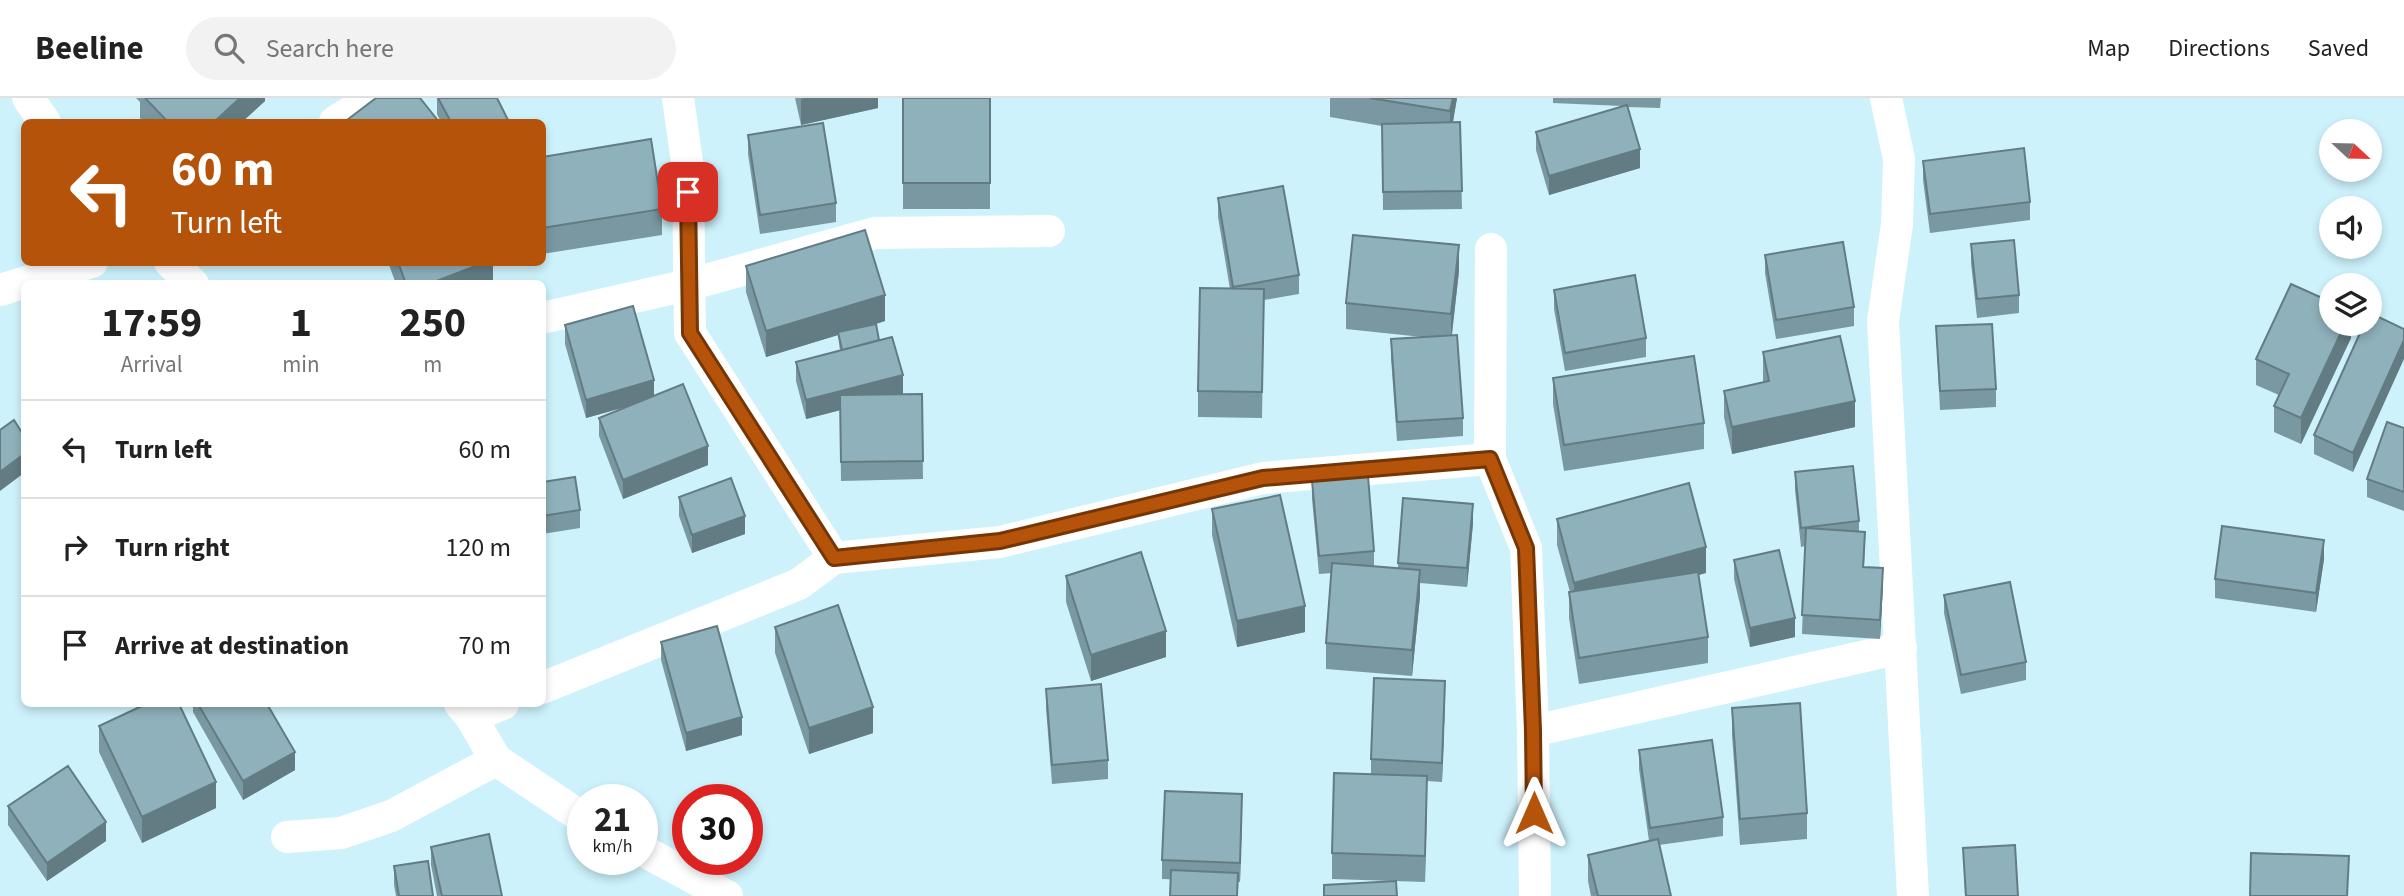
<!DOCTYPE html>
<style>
body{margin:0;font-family:"Source Sans 3",sans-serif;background:#f2f2f2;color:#222;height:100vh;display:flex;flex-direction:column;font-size:26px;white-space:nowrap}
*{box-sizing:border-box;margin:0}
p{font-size:23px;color:#767676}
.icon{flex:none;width:38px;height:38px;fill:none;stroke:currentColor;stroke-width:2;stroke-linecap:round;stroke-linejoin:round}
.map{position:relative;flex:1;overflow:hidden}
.panel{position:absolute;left:21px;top:182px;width:525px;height:427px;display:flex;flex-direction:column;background:#fff;border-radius:10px;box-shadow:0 4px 10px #0003}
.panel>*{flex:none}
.hud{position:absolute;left:21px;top:21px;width:525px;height:147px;border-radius:10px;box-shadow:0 4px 10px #0003;background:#b45309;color:#fff;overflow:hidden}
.needle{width:46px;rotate:112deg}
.controls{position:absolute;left:2319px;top:21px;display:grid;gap:14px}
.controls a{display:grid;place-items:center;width:63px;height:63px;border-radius:50%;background:#fff;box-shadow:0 4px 10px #0003;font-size:35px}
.speed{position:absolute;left:567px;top:686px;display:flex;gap:14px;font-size:35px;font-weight:700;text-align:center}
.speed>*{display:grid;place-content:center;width:91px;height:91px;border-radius:50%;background:#fff;box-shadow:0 4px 10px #0003;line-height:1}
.speed small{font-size:18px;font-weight:400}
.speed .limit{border:10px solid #d22;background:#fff;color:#111}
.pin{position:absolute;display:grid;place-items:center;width:60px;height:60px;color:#fff;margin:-30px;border-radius:14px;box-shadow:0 4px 10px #0006}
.me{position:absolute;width:77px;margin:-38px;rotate:0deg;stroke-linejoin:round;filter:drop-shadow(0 0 5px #0008)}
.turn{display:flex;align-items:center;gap:24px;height:147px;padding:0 35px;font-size:32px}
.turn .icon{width:91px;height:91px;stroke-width:2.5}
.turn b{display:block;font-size:49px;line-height:60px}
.eta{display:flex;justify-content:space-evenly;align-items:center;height:119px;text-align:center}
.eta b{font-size:42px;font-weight:700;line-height:49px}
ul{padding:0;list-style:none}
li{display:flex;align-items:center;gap:21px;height:98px;padding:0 35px;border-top:2px solid #e0e0e0}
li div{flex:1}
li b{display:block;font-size:26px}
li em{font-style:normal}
header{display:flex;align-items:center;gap:42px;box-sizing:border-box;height:98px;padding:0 35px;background:#fff;border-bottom:2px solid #e0e0e0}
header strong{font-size:33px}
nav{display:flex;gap:38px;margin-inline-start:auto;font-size:24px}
.search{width:490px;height:63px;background:#f2f2f2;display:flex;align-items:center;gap:18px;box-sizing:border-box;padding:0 24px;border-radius:38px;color:#767676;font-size:26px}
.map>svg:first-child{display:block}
</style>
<header>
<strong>Beeline</strong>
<div class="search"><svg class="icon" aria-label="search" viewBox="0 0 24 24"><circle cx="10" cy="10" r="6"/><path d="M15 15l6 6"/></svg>Search here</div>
<nav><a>Map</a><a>Directions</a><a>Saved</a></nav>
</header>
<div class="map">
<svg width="2404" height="798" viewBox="0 0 2404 798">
<rect width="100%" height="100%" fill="#cdf2fc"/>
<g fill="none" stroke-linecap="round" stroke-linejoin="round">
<path stroke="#fff" stroke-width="32" d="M28,0L45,24
M678,0L688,71L690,235L834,460
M1886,0L1899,61L1897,126L1883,223L1913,798
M335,24L372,0
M1491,151L1490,361L1526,450L1533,633L1901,550
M170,164L193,186
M0,192L92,164
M542,220L688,187L875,135L1049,133
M542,590L799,486L834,460L1000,444L1263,380L1490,361
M460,606L471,619L496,662L583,720
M471,619L503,606
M1533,633L1535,798
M287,739L341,735L391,718L496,662
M642,752L727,798"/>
</g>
<path fill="#7a98a1" d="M136,0H265V3L242,24H144L140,20V4Z
M437,0H497L509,24H441L437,16Z
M795,0H878V10L801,27Z
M903,0H990V111H903Z
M1330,0H1457L1453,24H1460L1462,111L1383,112L1382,28L1330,19Z
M1553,0H1661L1660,10L1627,9L1640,70L1549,97L1536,52V34L1622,8L1553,5Z
M748,37L836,105V124L760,136L748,56Z
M542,59L662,111V137L542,156Z
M1923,63L2030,104V122L1930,135L1923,82Z
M1218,100L1299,177V196L1264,202L1262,320L1198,319V293L1230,191L1218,119Z
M1971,146L2019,197V215L1977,220L1971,165Z
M1765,157L1854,209V228L1776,241L1765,175Z
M388,164H493V186H396Z
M746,168L885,223L873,227L903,296H922L923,381L841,383L840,312L806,321L796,283V264L840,253L838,237L766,259L746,194Z
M1459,173L1452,237L1463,320V338L1397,343L1391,260V241L1422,239L1346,231V205Z
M1554,192L1646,240V259L1565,273L1554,211Z
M2351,226V240L2301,346L2274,334V308L2279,297L2256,287V261Z
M2364,226L2353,374L2314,356V337Z
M565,227L654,298L708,367L623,401L599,338V320L625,309L586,320L565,246Z
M1936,228L1996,291V309L1940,312Z
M1763,254L1855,329L1732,356L1724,319V293L1763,284Z
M1553,280L1704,325V351L1564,373L1553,306Z
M2404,330V413L2367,399V381Z
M1795,374L1859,423V433L1865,452L1864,469L1883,488L1880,541L1802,536L1805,448L1801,449L1795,392Z
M542,382L543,384L580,412V430L542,436Z
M1312,383L1374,453V468L1398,470V465L1473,425L1467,489L1420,485V498L1412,578L1326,571V545L1332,475L1319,476L1312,401Z
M679,399L745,436L692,455L679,418Z
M1212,411L1305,534L1237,549L1212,437Z
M1557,421L1706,475L1698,477L1708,539V565L1579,586L1569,520V494H1570L1557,447Z
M2324,461L2316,514L2215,500V481Z
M1734,462L1795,539L1750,549L1734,481Z
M1066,478L1166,559L1091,583L1066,504Z
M1944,497L2026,564V582L1961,596L1944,515Z
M775,529L873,635L809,656L775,555Z
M661,544L742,637L686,653L661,562Z
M1046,591L1108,662V681L1052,686L1046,610Z
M1445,602L1442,684L1427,683L1425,784L1332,781V755L1371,676V661Z
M193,606H267L295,672L243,702L193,614Z
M1732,610L1807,715V741L1740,747L1732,637Z
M99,628L216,710L142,745L99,654Z
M1639,652L1723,719V738L1659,747L1671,798H1591L1588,783V757L1649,743L1639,671Z
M8,708L106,743L47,783L8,727Z
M1242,715L1240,784L1162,781V762Z
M431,749L502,798H437L431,767Z
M1963,750L2018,798H1965Z
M394,768L433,798H396L394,787Z"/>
<path fill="#637c83" d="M240,0H265V3L242,24H214Z
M805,0H878V10L801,27V1Z
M1453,0H1457L1450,40V13Z
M1640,51V70L1549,97V78Z
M1459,147V173L1451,242V216Z
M486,164H493V186H429Z
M885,197V223L838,237V234V237L766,259V233Z
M2345,226H2351V240L2301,346V320Z
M2404,242V261L2353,374V355Z
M903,277V296L806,321V302Z
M654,282V301L586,320V302Z
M1855,303V329L1732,356V329Z
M708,348V367L623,401V382Z
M24,356V375L0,393V374Z
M1473,406V425L1467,489V470Z
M745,418V436L692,455V437Z
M2324,442V461L2316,514V495Z
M1706,449V475L1574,511V485Z
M1883,470V488L1880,541V522Z
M1420,472V498L1412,578V552Z
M1305,508V534L1237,549V523Z
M1795,520V539L1750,549V530Z
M1166,533V559L1091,583V557Z
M1445,583V602L1442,684V665Z
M873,609V635L809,656V630Z
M742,619V637L686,653V635Z
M295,654V672L243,702V683Z
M1427,678V704L1425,784V758Z
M216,684V710L142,745V719Z
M1242,696V715L1240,784V765Z
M106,724V743L47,783V765Z"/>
<path fill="#8eb1bb" stroke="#637c83" stroke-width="2" d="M145,0H240L214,24H168Z
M376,0H420L439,24H348L347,22Z
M438,0H497L509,24H451Z
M903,0H990V85H903Z
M1370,0H1453L1450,13Z
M1627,7L1640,51L1549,78L1536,34Z
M1460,24L1462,93L1383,94L1382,26Z
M823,25L836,105L760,117L748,37Z
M651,41L662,111L542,130V59Z
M2024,50L2030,104L1930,116L1923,63Z
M1283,88L1299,177L1233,189L1218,100Z
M865,132L885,197L766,233L746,168Z
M1353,137L1459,147L1451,216L1346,205Z
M2014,142L2019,197L1977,201L1971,146Z
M1843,144L1854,209L1776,222L1765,157Z
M398,164H486L429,186H406Z
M1635,177L1646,240L1565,255L1554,192Z
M2291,186L2331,204V226H2345L2301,320L2274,308L2289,276L2256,261Z
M1200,190L1264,191L1262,294L1198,293Z
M633,208L654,282L586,302L565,227Z
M2370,215L2404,231V242L2353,355L2314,337L2364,226H2370Z
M876,226L879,242L842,252L838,234Z
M1992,226L1996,291L1940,293L1936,228Z
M1457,237L1463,320L1397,324L1391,241Z
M1840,238L1855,303L1732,329L1724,293L1769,283L1763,254Z
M892,239L903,277L806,302L796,264Z
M1694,258L1704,325L1564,347L1553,280Z
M683,286L708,348L623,382L599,320Z
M922,296L923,363L841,364L840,297Z
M14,322L24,338V356L0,374V332Z
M2387,324L2404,330V394L2367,381Z
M1853,368L1859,423L1801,430L1795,374Z
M1368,378L1374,453L1319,458L1312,383Z
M575,379L580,412L542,418V382L543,384Z
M731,380L745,418L692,437L679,399Z
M1689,385L1706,449L1574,485L1557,421Z
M1280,397L1305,508L1237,523L1212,411Z
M1403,400L1473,406L1467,470L1398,465Z
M2222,428L2324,442L2316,495L2215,481Z
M1806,430L1865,434L1863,469L1883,470L1880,522L1802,517Z
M1779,452L1795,520L1750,530L1734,462Z
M1141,454L1166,533L1091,557L1066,478Z
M1332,465L1420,472L1412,552L1326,545Z
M1698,474L1708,539L1579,560L1569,494Z
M2010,484L2026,564L1961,577L1944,497Z
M838,507L873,609L809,630L775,529Z
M717,528L742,619L686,635L661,544Z
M1374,580L1445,583L1442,665L1371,661Z
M1101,586L1108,662L1052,667L1046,591Z
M1800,605L1807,715L1740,721L1732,610Z
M146,606H179L216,684L142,719L99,628Z
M198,606H267L295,654L243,683Z
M1712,642L1723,719L1650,730L1639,652Z
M68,668L106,724L47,765L8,708Z
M1334,675L1427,678L1425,758L1332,755Z
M1165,693L1242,696L1240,765L1162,762Z
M489,736L502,798H442L431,749Z
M1658,741L1671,798H1598L1588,757Z
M2015,747L2018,798H1966L1963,750Z
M2251,755L2349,758L2347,798H2250Z
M428,763L433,798H399L394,768Z
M1171,772L1238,775L1237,798H1170Z
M1396,783L1397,798H1324V787Z"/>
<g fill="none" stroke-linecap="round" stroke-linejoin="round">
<defs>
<path id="route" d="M688,94L690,235L834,460L1000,443L1263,380L1490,361L1526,450L1533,633L1534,715"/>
</defs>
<use href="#route" stroke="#753606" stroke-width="18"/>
<use href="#route" stroke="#b45309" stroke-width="12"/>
</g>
</svg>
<div class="controls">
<a><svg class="needle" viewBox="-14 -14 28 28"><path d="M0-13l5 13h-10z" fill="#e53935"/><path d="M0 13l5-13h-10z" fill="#767676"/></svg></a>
<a><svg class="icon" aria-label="sound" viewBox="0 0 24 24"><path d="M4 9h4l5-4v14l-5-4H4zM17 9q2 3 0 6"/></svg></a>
<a><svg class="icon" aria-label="layers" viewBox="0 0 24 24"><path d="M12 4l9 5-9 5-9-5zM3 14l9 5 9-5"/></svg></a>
</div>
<div class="speed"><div>21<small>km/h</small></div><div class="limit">30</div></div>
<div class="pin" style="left:688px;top:94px;background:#d93025"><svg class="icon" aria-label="arrive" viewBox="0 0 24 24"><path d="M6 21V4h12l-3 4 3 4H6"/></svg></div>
<svg class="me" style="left:1534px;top:715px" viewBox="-20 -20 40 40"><path d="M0-17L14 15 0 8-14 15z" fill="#b45309" stroke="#fff" stroke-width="4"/></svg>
<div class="hud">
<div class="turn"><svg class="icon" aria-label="left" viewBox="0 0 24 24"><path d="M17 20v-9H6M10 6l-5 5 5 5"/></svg><div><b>60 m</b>Turn left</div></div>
</div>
<section class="panel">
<div class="eta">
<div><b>17:59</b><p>Arrival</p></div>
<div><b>1</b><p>min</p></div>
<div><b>250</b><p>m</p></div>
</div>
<ul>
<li><svg class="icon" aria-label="left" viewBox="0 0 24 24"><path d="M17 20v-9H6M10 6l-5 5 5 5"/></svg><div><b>Turn left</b></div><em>60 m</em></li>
<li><svg class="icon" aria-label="right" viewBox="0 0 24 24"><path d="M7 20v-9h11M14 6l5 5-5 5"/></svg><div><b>Turn right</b></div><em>120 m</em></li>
<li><svg class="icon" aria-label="arrive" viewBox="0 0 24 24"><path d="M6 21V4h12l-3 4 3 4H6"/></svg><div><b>Arrive at destination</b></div><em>70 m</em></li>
</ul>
</section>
</div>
